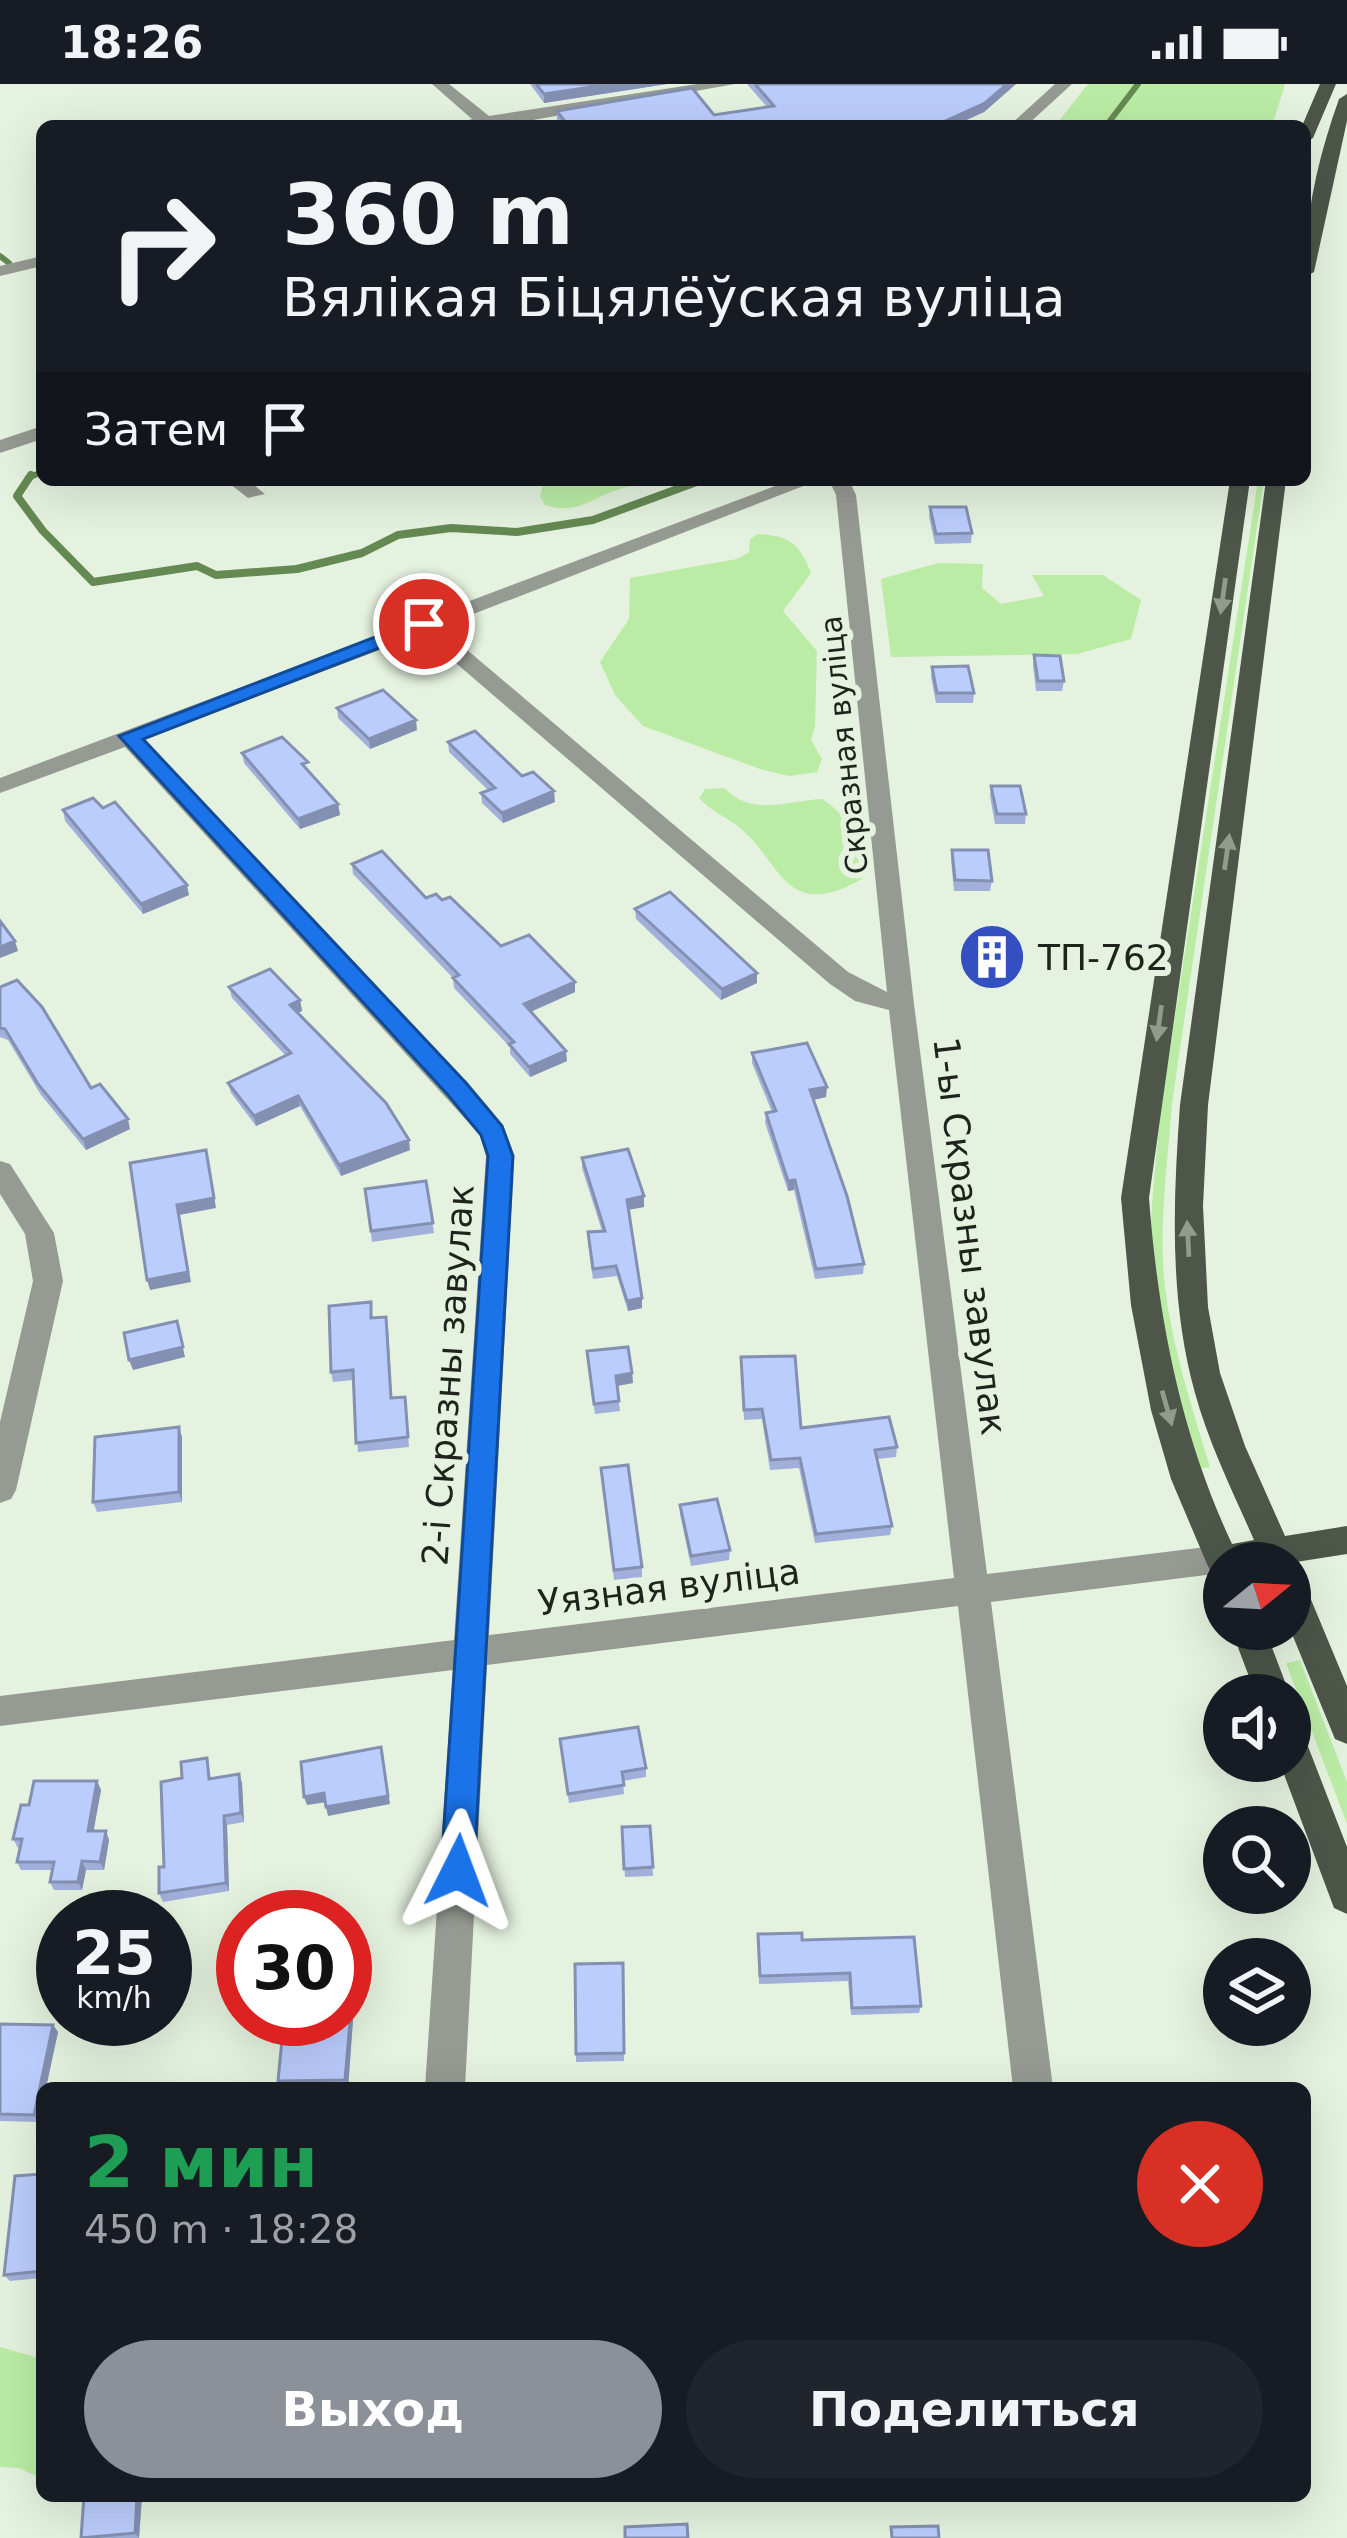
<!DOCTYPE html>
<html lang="ru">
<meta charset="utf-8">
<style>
body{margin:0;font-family:"DejaVu Sans",sans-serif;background:#20242c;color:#f1f3f6;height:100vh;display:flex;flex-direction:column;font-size:45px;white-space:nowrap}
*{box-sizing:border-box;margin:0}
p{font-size:39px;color:#9ea1a6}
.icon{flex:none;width:66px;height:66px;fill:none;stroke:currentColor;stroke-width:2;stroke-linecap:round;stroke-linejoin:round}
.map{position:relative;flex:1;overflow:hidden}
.panel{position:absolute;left:36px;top:1998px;width:1275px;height:420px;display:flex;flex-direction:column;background:#171b24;border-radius:18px;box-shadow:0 12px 48px #0002}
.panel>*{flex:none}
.banner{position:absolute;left:36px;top:36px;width:1275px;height:366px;border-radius:18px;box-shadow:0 12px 48px #0002;background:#171b24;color:#f1f3f6;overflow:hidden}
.needle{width:78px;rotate:72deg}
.tools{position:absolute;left:1203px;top:1458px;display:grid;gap:24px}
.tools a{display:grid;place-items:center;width:108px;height:108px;border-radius:50%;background:#171b24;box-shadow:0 12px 48px #0002;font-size:60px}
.speed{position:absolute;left:36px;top:1806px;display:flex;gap:24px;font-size:60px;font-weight:700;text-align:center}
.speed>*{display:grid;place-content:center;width:156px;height:156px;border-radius:50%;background:#171b24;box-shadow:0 12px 48px #0002;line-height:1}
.speed small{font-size:30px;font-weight:400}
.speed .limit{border:18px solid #d22;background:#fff;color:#111}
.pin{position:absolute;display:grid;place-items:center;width:102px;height:102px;color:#fff;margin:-51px;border:6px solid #fff;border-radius:50%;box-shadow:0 3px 12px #0007}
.me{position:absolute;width:132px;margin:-66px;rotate:3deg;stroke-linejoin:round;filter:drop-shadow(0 0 9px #0008)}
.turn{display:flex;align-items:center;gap:42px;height:252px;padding:0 48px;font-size:54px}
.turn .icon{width:156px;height:156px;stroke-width:2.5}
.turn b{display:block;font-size:84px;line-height:102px}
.then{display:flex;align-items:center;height:114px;padding:0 48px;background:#0003;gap:24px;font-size:45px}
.round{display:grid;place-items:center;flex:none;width:126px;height:126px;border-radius:63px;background:#20242c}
.overview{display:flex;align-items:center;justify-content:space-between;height:204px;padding:0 48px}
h1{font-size:72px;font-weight:800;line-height:90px;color:#1e9e55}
.button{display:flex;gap:24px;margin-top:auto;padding:24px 48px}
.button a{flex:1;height:138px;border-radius:72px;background:#8c9099;color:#fff;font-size:48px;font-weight:800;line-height:138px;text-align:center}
.button a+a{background:#20242c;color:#f1f3f6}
.status{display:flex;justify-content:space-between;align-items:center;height:84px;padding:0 60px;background:#171b24;direction:ltr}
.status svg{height:33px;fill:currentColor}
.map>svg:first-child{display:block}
</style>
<div class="status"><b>18:26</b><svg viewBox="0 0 49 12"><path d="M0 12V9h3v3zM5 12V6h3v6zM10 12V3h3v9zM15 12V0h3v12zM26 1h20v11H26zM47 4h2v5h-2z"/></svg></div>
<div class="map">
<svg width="1347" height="2454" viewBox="0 0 1347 2454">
<rect width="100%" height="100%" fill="#e5f2df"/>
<path fill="#bbeca5" d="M1088,0H1285L1272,42H1055Z
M544,396H725C692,408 661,396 628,403C596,409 580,433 545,421L540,412Z
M1258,396H1264L1172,1019C1168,1079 1158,1143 1165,1204C1173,1266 1192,1324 1210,1383L1198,1385C1180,1325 1162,1266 1154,1204C1146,1142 1156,1079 1162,1017Z
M758,450C790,452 799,459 811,489L783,527L817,567L815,643L811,656L822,675L817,688L789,692L760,685L643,642L615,611L600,578L629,535L630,494L737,475L749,468L750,455Z
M938,479L983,480L982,504L1001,520L1044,512L1032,491H1103L1141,516L1131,555L1077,570L891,573L881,495Z
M724,704C753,733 785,717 822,715C853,735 860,760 862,795C784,839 782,778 738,742C724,732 711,727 699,714L705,705Z
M1300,1576L1347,1698V1740L1286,1579Z
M0,2263L42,2275V2395L19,2384L0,2383Z"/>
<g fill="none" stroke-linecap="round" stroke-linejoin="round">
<path stroke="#658953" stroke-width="6" d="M1106,42L1138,0
M0,172L9,179
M28,394L42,388"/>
<path stroke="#658953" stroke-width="8" d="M31,391L17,412L43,447L93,498L197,482L216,491L297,485L362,469L398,451L451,444L517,448L593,436L702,396"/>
<path fill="#959a92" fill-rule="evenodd" d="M432,0H449L489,32L697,0H735L499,42H447L472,35Z
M1055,0H1072L1026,42H1009Z
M42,172V182L0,192V182Z
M42,342V355L0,369V356Z
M225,396H248L265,410L248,414Z
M791,396H819L440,543L848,888L887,908L836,411L829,396H849L856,411L914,920L987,1490L1222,1461L1234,1465L1238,1475L1224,1479L1222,1489L991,1518L1053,2004H1013L958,1522L487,1581L465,2004H425L453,1586L0,1642V1612L454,1556L486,1072L480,1051L125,663L0,709V694ZM422,550L830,900L855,917L889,926L954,1494L489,1551L514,1072L503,1041L467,998L144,655Z
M0,1077L10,1080L54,1149L63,1197L16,1406L11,1415L0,1419V1338L33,1197L25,1150L0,1110Z"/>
<path fill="#4d5649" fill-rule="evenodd" d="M1320,0H1336L1313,54L1305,59L1302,42Z
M1347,10V37L1314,188L1305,193C1305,130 1318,74 1339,15Z
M1230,396H1250L1149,1114C1158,1234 1181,1351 1232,1460L1254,1456C1233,1408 1209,1360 1195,1309C1169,1215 1173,1118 1180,1021L1266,396H1286L1208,1021L1203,1122L1208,1223L1220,1289L1245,1362L1285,1452L1347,1442V1470L1296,1478L1290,1489V1479H1224V1494L1212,1490L1207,1480L1171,1395L1151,1326L1131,1221L1121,1114Z
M1290,1490L1302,1494L1347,1602V1660L1335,1655L1290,1545Z
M1231,1545H1265L1290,1611V1612L1256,1611Z
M1290,1642L1302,1647L1347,1763V1830L1334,1824L1279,1677H1290Z"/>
</g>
<path fill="#a1b0da" d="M530,0H667L544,19Z
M747,0H1016L984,28L953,42H562L557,36V27L714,31L767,23Z
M930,423L972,449L971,459L935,460L929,433Z
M1034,571L1064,597L1062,607H1036L1033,581Z
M932,583L974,609L973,619H936L931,593Z
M337,624L417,646L370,665L338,634Z
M448,658L522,692L555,718L503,739L482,719L481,709L488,706L449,668Z
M242,669L309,688L338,720L340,731L300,745L244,679Z
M991,702L1026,730L1025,740H995L990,712Z
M63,726L189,811L143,830L65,737Z
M952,766L992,797L990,807H954L951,776Z
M352,780L426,814L442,816L501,862L575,908L531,928L567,977L530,993L510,970V963L454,904L453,894L353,790Z
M635,825L757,889V899L721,916L636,835Z
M0,903L91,1004L130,1045L86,1066L41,1011L8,956L0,953Z
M229,903L300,916L302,927L298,929L410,1066L341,1092L300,1022L256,1042L231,1009L228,999L286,972L232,914Z
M752,969L826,1013L813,1016L864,1180L863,1190L815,1195L794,1106L788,1107L765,1039L766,1029L772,1028L752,979Z
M582,1074L644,1123L628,1126L642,1224L628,1227L617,1192L593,1195L588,1159L602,1147L582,1084Z
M426,1097L434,1149L372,1158L365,1105Z
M373,1234L388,1243L392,1314L405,1313L409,1363L358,1368L353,1296L333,1298L331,1288Z
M741,1273L801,1344L897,1363L896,1373L877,1375L892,1442L890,1451L815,1459L799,1384L770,1386L762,1335L744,1336Z
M588,1277L632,1289L633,1299L617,1302L620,1327L595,1330Z
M182,1353V1418L97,1428L93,1418Z
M602,1393L642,1483V1493L614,1496Z
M680,1421L730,1466L729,1476L691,1482L680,1430Z
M560,1655L646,1684V1693L623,1697L624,1710L569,1719Z
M207,1674L211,1695L239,1690L242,1699L244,1738L227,1741L229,1807L163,1818L159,1809L182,1694Z
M97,1697L101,1706L93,1747H106L109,1756L104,1786H86L82,1806H54L50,1798L52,1786H21L17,1778L20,1764H18L13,1755L29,1721Z
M650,1742L653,1792L625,1793L622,1743Z
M758,1850L802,1856L921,1922L919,1929L851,1931L848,1897L759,1900Z
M623,1879L624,1977L576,1978V1970Z
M354,1922L348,2004H281L278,1997Z
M147,1935L145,1950H88L84,1943Z
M0,1940L53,1941L58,1948L38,2038L0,2037Z
M42,2090V2194L10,2197L4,2191Z
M84,2412H142L139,2454H81Z"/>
<path fill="#8390b1" d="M611,0H667L544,19V10Z
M1007,0H1016L984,28L953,42H934Z
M416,636L417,646L370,665L369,655Z
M554,707L555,718L503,739L502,729Z
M338,720L340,731L300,745L298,735Z
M187,801L189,811L143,830L141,820Z
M15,857L18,867L0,874V863Z
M757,889V899L721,916L722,905Z
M575,898V908L525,930L524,920Z
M300,916L302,927L292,931L290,921Z
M566,967L567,977L530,993L529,983Z
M827,1003L826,1013L809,1017L810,1006Z
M298,1012L300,1022L256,1042L254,1032Z
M128,1035L130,1045L86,1066L83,1055Z
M409,1056L410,1066L341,1092L339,1081Z
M208,1076L216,1124L179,1131L191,1198L150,1206L147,1196L177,1121Z
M795,1096L794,1106L788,1107V1097Z
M644,1112V1123L627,1126V1116Z
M642,1214V1224L628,1227L627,1217Z
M177,1237L185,1273L133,1286L129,1276Z
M632,1289L633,1299L616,1302V1292Z
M179,1343L182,1353V1418L179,1408Z
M383,1672L390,1720L328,1732L326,1723Z
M239,1690L242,1699L244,1738L241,1729Z
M97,1697L101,1706L92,1756L88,1747Z
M324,1709L327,1718L307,1721L304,1713Z
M224,1732L227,1741L229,1807L226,1799Z
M106,1747L109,1756L104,1786L100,1778Z
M82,1777L86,1786L82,1806L78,1798Z
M352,1914L354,1922L348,2004L345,1996Z
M142,1935H147L145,1950L141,1943Z
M53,1941L58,1948L46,2004H42V2022L38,2038L34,2031Z
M137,2412H142L139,2454L135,2449Z"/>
<path fill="#bbcdfd" stroke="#8390b1" stroke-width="3" d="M536,0H611L544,10Z
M755,0H1007L985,19L934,42H568L557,27L692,4L714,31L774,22Z
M930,423H966L972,449L936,450Z
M1034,571L1060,572L1064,597H1038Z
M968,582L974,609H937L932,583Z
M383,606L416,636L369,655L337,624Z
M475,647L522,692L533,688L554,707L502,729L481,709L495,704L448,658Z
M282,653L308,678L302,680L338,720L298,735L242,669Z
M991,702H1020L1026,730H997Z
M93,714L103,724L115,718L187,801L141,820L63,726Z
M952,766H988L992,797L955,796Z
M382,767L426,814L436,810L442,816L450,813L501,862L529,851L575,898L524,920L566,967L529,983L509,960L514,958L453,894L459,891L352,780Z
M670,808L757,889L722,905L635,825Z
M0,837L15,857L0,863Z
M270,885L300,916L290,921L386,1019L409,1056L339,1081L298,1012L254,1032L228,999L291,969L229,903Z
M17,896L42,923L91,1004L100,1000L128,1035L83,1055L38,1000L5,945L0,944V903Z
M807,959L827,1003L810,1006L847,1112L864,1180L816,1185L795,1096L788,1097L766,1029L776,1027L752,969Z
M628,1065L644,1112L627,1116L642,1214L627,1217L616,1182L593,1185L588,1148L605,1147L582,1074Z
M206,1066L214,1114L177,1121L188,1188L147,1196L130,1079Z
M426,1097L433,1139L371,1147L365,1105Z
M371,1218V1234L386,1233L391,1314L405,1313L408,1353L356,1359L353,1286L331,1288L329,1222Z
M177,1237L183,1263L129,1276L124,1249Z
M628,1263L632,1289L616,1292L619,1317L594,1320L587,1267Z
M795,1272L801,1344L889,1333L897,1363L875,1366L892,1442L816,1450L800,1374L771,1376L762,1325L744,1326L741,1273Z
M179,1343V1408L93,1418L95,1353Z
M628,1381L642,1483L614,1486L601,1384Z
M717,1415L730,1466L691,1472L680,1421Z
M638,1643L646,1684L622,1688L624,1701L568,1710L560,1655Z
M381,1663L388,1712L326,1723L324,1709L304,1713L301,1678Z
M207,1674L209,1695L239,1690L241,1729L224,1732L226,1799L159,1809V1783H164L161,1698L182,1694L181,1678Z
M34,1697H97L88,1747H106L100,1778L82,1777L78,1798H50L54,1778H17L22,1755H13L21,1721H29Z
M650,1742L653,1783L624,1785L622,1743Z
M802,1849V1856L914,1853L921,1922L852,1924L850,1889L760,1892L758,1850Z
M623,1879L624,1969L576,1970L575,1880Z
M345,1914H352L345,1996L278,1997L284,1935H345Z
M85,1935H142L141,1943H84Z
M0,1940L53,1941L34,2031L0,2030Z
M42,2090V2187L4,2191L15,2092Z
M84,2412H137L135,2449L81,2454Z
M687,2440L688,2454H625V2443Z
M938,2442L939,2454H892L891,2443Z"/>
<defs><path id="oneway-solid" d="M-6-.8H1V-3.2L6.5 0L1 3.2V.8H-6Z" transform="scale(3)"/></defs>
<g fill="#919c8c">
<use href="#oneway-solid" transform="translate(1223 512) rotate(98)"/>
<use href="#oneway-solid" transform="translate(1227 768) rotate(-82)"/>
<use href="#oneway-solid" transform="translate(1159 939) rotate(98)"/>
<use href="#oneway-solid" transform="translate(1188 1155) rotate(-93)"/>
<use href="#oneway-solid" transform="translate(1167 1324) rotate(74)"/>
</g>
<path fill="#1a73e8" stroke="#114b97" stroke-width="3" d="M424,534L431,536V544L143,655L466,999L502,1042L513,1072L474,1787L469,1798L458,1803L446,1798L441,1787L488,1072L481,1051L448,1011L119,652Z"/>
<defs>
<symbol id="building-disc" viewBox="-11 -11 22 22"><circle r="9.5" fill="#344fc0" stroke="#e5f2df"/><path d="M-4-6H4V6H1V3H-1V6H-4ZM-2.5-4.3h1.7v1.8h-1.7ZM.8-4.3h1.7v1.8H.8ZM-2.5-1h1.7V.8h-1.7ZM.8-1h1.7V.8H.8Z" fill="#fff"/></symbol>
</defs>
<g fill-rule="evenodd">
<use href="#building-disc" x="954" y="835" width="76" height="76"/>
</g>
<g text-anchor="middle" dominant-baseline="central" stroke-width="12" stroke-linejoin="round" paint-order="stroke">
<g font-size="30" fill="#1e231c" stroke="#e5f2df">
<text transform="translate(844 661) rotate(-96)">Скразная вуліца</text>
</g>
<g font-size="36" fill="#1e231c" stroke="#e5f2df" text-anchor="start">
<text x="1038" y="873">ТП-762</text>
</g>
<g font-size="36" fill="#1e231c" stroke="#e5f2df">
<text transform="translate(970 1152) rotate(83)">1-ы Скразны завулак</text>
<text transform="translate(448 1291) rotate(-86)">2-і Скразны завулак</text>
<text transform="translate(669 1503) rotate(-7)">Уязная вуліца</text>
</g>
</g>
</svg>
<div class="tools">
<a><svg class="needle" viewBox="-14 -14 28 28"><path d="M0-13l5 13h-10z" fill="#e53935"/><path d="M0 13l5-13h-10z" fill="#9ea1a6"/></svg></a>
<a><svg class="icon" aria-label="sound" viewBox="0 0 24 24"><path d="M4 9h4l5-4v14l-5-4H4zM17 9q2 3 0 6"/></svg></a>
<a><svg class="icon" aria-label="search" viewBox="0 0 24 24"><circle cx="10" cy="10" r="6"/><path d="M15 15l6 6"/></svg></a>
<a><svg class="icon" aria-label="layers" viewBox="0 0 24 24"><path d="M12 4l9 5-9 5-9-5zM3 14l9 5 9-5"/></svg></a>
</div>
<div class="speed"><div>25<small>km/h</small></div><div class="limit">30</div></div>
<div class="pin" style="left:424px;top:540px;background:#d93025"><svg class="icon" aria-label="arrive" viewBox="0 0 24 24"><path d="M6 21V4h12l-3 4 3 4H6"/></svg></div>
<svg class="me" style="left:458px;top:1787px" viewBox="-20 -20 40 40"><path d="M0-17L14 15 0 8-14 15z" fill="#1a73e8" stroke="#fff" stroke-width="4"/></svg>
<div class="banner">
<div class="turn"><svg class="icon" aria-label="right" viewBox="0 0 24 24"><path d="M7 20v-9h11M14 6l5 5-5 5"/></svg><div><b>360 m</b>Вялікая Біцялёўская вуліца</div></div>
<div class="then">Затем<svg class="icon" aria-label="arrive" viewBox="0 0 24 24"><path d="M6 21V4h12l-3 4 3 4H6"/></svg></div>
</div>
<section class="panel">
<div class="overview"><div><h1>2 мин</h1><p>450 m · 18:28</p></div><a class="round" style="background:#d93025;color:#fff"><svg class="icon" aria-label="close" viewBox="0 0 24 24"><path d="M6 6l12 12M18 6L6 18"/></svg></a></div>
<div class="button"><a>Выход</a><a>Поделиться</a></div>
</section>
</div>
